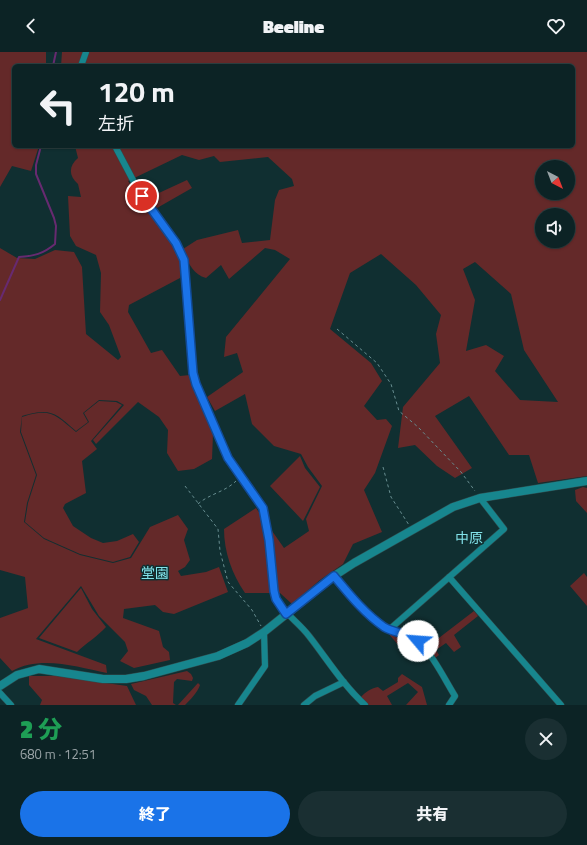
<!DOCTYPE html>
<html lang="ja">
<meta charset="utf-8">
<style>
body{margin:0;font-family:"Titillium Web","Noto Sans JP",sans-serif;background:#1a2f32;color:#f1f3f6;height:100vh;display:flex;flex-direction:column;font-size:15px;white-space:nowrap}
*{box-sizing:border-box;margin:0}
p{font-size:13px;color:#9aa4a7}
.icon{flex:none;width:22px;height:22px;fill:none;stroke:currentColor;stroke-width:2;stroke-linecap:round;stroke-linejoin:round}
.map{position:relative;height:653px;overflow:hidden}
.side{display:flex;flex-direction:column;background:#0c2325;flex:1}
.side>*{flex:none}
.guide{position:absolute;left:12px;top:12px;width:563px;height:84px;border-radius:6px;box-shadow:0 1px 3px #0004,0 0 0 1px #2c4042;background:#0c2325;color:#f1f3f6;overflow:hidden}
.needle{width:26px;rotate:138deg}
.tools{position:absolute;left:535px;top:108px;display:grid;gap:8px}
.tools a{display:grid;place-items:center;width:40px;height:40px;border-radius:50%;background:#0c2325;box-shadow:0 1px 3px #0004,0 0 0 1px #2c4042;font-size:20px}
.pin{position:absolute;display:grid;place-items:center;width:34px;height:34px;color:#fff;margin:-17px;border:2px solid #fff;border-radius:50%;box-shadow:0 1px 4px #0007}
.me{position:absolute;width:44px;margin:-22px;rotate:297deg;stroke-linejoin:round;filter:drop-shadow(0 0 3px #0008)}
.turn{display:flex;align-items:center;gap:14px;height:84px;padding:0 20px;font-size:18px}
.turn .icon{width:52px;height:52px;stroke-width:2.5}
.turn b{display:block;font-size:28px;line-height:34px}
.round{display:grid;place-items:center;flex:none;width:42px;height:42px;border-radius:21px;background:#1a2f32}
.summary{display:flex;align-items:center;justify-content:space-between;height:68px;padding:0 20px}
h1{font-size:24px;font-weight:800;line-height:30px;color:#1e9e55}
.cta{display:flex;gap:8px;margin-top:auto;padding:8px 20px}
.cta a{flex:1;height:46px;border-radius:24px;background:#1a73e8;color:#fff;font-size:16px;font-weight:800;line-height:46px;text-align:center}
.cta a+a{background:#1a2f32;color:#f1f3f6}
header{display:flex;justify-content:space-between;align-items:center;height:52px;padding:0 20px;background:#0c2325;font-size:18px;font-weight:800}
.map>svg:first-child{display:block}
</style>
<header><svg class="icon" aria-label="back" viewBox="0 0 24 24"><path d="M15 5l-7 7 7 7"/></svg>Beeline<svg class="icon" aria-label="heart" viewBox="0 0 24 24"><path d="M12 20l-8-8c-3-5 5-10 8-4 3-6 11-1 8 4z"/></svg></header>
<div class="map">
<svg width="587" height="653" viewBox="0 0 587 653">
<rect width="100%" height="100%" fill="#102f31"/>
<path fill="#642929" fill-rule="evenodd" d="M0,0H46V14H14V94H39L31,119L12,114L0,135Z
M62,0H587V424L538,431L529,403H509L469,344L435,364L472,416L455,426L437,414L415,393L398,396L403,355L440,311L436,282L441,263L416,233L381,202L350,221L330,277L371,311L382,329L364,354L377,368L386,367L392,374L375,421L364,438L382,480L353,492L343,512L320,528L292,552L280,541H245C232,522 224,500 224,477L256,456L284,496L309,479L306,467L322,434L308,415L301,402L274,394L252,372L245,342L215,359L207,345L243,320L237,301L224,305L226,285L290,207L275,198L265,196L229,227L221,213L206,226C192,222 188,210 183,197L197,188L238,178L242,191L270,188L275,148L279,138L294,134L292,127L268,105L220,110L214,104L199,108L182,103L128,129L177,197L180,209V226L129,253L128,260L151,301L162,298L180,324L190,323L213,382L212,407L194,417L178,419L167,401L168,378L159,365L138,350L96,392L93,388L124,353L117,349L99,348L83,361L88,370L76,379C54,360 51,356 22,364L20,380L36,423L27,451L24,470L44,487L80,503L113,511L131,506L150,475L178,463L188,477L184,488L190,508L185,515L178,519L181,524L206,520L219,515L228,540L174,562L163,560L155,553L124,557L123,566L159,579L163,595L169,600L170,608L134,616L120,609L128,599L125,590L99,564L81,534L36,587L106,613L107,621C77,615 41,603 12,619L0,606V566L28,556L25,525L0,518V196L17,206L35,207L55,198L74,200L82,215L86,282L118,308L121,305L109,273L100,260L101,221L96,203L76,194L70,184L68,144L81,145L78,132C68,123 69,114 78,106L75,94H573V14H61ZM542,115H568V141H542ZM542,163H568V189H542ZM475,210L511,242L524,298L558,350L520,348L495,319L504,304L486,293L466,299L475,248L463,217Z
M187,128L192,136L157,156L152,153L148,146Z
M99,349L116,350L122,353L91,389L97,397L82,409L86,441L65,452L63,456L73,474L91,486L103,491L117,489L133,482L139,490L130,505L113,510L80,502L44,486L25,470L28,451L37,423L21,380L22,365C51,356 54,362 76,380L89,370L84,361Z
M300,404L305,416L320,435L303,469L270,434Z
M583,435L587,436V461L576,449L575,438Z
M584,521L587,525V554L570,534Z
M81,536L92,557L106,575C97,585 86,591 77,600L39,586Z
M474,559L478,564L454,583L461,595L454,600L446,591L436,598L439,603L435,606L425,592H431Z
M390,580L411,587L417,592L405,601L388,581Z
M187,619L191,622L193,626L192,629L177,627L174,630L173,651L176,653H152L146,644L134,638L131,632Z
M402,622L422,635L427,653H406L418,640L408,631L387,644L392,653H368L361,645C365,640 372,636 378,635L383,639L398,630V626Z
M29,624H57L127,634L136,653H40L42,648L29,633Z
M198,631L200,633C197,641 191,647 185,653H178Z"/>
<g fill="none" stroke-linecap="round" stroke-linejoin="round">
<path stroke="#672a70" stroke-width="2" d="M53,14L56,0
M0,248L19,205C34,204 43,202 55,192L56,174L54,166L36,122V113L41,94"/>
<defs>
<path id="minor" d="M81,14L86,0
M115,94L134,130L176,191L185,208L193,321L196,332L228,406L263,456L269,488L274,539C281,561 296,567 309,584C327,607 343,633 365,653
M334,524C347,540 368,566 386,576C396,581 408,581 417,588C433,603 444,626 455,644L449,653
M449,525L561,653
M390,577L504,477L480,446
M0,641L11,653
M238,653L265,614L264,580
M304,653L315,644L344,630"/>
<path id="tertiary" d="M0,634L17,623L39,617L103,627H126L144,624L218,604L247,591L264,580L334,524L354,511L453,455L480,446L587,429"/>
</defs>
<use href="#minor" stroke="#2f4c4e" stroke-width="7"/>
<use href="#tertiary" stroke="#2f4c4e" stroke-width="9"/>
<path stroke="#688e91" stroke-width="1" stroke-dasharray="3 3" stroke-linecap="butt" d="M337,277L377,311L391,332L399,359L418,375L461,420L475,439
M383,415L391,445L409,473
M185,434L218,477L220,499L228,530L252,558L261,574
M198,452C209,442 225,440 236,429"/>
<use href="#minor" stroke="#17868e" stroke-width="6"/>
<use href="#tertiary" stroke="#17868e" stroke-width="8"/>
</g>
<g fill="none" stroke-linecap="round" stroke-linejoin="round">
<defs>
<path id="route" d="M142,144L176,191L184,208L193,321L196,332L228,406L263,456L269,488L274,539L276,547L286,562L334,524C349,542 364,561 384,575C394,581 408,581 418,589"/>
</defs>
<use href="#route" stroke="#114b97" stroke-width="10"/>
<use href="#route" stroke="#1a73e8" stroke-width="7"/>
</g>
<g text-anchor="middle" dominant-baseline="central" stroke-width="3" stroke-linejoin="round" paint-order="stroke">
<g font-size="14" fill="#82e2e9" stroke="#102f31">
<text x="469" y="485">中原</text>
<text x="155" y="520">堂園</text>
</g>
</g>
</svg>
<div class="tools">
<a><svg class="needle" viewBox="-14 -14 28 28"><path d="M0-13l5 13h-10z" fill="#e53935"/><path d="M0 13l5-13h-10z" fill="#9aa4a7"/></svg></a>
<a><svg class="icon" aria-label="sound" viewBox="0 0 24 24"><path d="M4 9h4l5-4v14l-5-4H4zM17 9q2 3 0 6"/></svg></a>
</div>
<div class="pin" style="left:142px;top:144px;background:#d93025"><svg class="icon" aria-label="arrive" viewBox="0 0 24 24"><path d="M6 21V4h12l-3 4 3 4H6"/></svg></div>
<svg class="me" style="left:418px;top:589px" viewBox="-20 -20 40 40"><circle r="19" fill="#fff"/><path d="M0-13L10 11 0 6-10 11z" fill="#1a73e8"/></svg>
<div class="guide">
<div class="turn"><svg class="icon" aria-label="left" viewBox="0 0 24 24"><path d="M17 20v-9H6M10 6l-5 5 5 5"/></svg><div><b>120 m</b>左折</div></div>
</div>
</div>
<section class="side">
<div class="summary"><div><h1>2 分</h1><p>680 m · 12:51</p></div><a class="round"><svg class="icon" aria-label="close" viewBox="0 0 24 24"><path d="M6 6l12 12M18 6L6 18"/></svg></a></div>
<div class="cta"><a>終了</a><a>共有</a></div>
</section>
